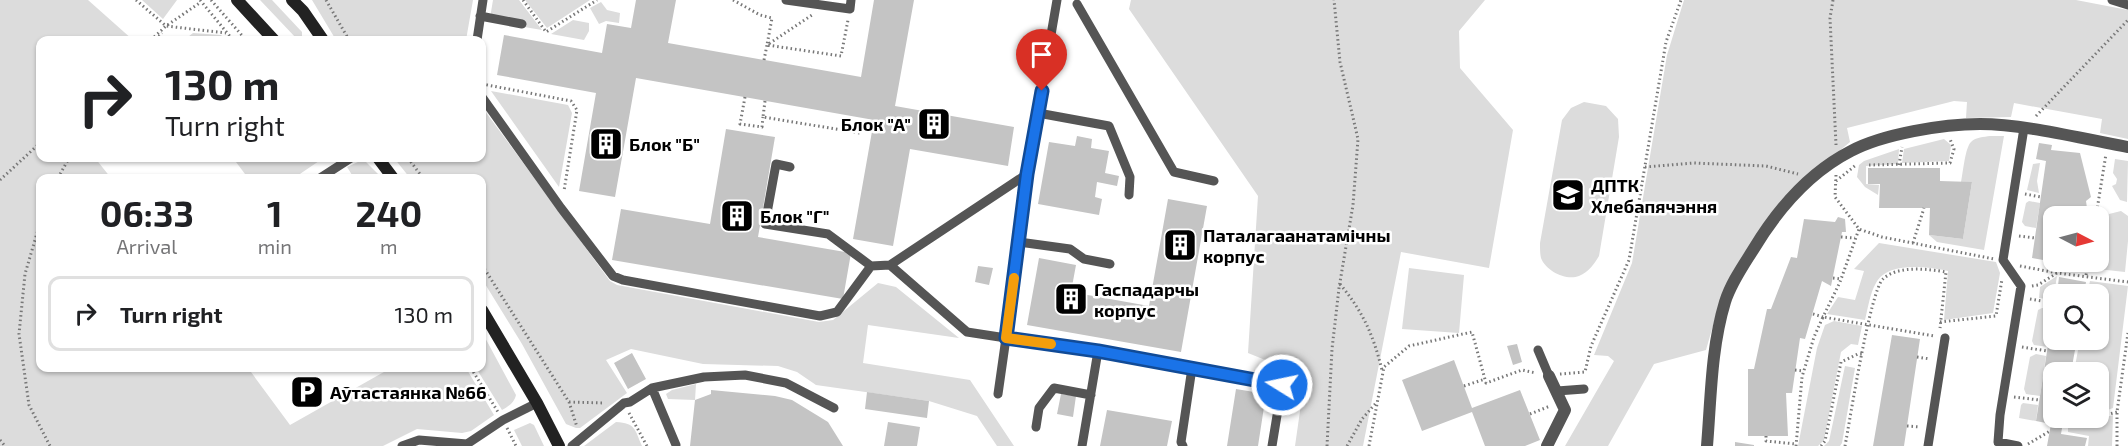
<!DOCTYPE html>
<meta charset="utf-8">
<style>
body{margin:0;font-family:"Exo 2",sans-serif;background:#f2f2f2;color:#202124;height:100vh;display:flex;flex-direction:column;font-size:22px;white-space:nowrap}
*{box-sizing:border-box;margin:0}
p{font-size:20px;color:#757577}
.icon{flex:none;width:33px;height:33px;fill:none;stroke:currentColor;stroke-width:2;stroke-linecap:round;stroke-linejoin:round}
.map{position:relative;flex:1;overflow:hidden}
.details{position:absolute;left:36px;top:174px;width:450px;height:198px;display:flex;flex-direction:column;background:#fff;border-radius:12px;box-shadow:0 2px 4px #0004}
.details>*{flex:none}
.top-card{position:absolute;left:36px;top:36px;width:450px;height:126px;border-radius:12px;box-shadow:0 2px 4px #0004;background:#fff;color:#202124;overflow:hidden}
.needle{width:39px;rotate:96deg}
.fabs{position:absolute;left:2043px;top:206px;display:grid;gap:12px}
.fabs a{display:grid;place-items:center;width:66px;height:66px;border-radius:12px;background:#fff;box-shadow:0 2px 4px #0004;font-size:30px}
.pin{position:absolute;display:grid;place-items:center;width:51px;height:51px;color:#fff;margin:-62px -26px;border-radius:50% 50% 50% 0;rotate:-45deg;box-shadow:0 0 6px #0007}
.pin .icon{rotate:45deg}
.me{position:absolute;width:66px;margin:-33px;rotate:280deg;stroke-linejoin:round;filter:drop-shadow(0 0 4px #0008)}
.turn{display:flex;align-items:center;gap:21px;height:126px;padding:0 30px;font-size:27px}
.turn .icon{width:78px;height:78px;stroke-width:2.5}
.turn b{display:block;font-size:42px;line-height:51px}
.eta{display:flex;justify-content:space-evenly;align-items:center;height:102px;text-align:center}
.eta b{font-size:36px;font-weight:700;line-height:42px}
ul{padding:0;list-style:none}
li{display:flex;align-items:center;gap:18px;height:75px;margin:0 12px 9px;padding:0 18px;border:3px solid #e0e0e0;border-radius:12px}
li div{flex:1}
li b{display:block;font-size:22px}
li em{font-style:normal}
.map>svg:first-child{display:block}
</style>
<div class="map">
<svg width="2128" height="446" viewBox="0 0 2128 446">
<rect width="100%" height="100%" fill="#fff"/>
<path fill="#dcdcdc" d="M0,0H88L133,40H40V158H95L111,178H40V368H248L290,425L391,368H466L494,415L471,431L462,433L417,429L383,446H0Z
M142,0H177L163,19Z
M260,0H272L302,32V38L299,40L296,38Z
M312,0H473L466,40H336Z
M493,0H519L542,30L494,22L490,18Z
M525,0H590L547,28Z
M1131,0H1485L1459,31L1460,68L1513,130L1489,268L1401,252L1363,446H1295L1305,376L1248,353L1258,196L1129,9Z
M1684,0H2076L2128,10V139L2100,133L2102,119L2014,103L2011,117L1966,118L1967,102L1954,101L1847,128L1850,142L1787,195L1716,315L1706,350L1654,364L1608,446H1565L1614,361L1608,356L1594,355L1632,263L1667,55Z
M601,2L607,10L620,13L619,23L606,21L599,24L590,8Z
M573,20L589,23V31L584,40L551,34Z
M193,33L221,35L226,40H184Z
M491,91L568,105L572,113L559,187Z
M1584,102L1606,106L1618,119L1619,137L1599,256C1594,264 1589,272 1579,276C1566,281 1546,271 1541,258C1540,254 1540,248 1540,243L1562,120L1571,108Z
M482,107L610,281L617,285L819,322L833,320L878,283L896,287L959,338L868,325L863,363L970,380L1014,446H997L977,416L929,401L816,385L797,372L778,366L703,364L631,349L606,360L627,393L580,428H576L566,424L522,344L482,279V178H410L394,158H482Z
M1990,136H2004L1984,250L1937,242L1929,235L1963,239L1972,182H1961C1963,173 1965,148 1971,142C1976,137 1984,137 1990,136Z
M1944,139L1951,145L1949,161L1902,163L1904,149Z
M1899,149L1898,164L1866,166V184L1879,185L1878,195L1865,187L1857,177L1859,165L1864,161Z
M233,158H321L322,159L294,178H248Z
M2115,159L2128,161L2127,202L2120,200L2112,186L2116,184L2117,179L2113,173Z
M360,161L366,162L382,178H354L347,167Z
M2040,163L2037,181L2039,193L2027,190L2033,164Z
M2029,201L2040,203L2036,228L2025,226L2022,222L2026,203Z
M2121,211L2128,216V241L2125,272L2098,269L2109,214Z
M1879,243L1996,262L2000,273L1993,313L1944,320L1948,271C1928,267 1888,261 1876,283C1870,293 1868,308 1865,320L1827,314L1838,297L1855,300L1864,271L1854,269Z
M1409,268L1464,275L1459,333L1402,329Z
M2057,276L2053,300L2039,298L2040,287Z
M2090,281L2128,286L2113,408L2099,413L2098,372H2074L2080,339H2098V294H2087Z
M2042,308L2053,309L2048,347L2034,345L2032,341L2038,310Z
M1834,321L1862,326L1858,345L1851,344L1841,352L1824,440L1818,446H1798L1817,348L1825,325Z
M482,332L516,395C514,403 509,406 502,410L476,368H482Z
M2036,354L2046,356L2040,396L2026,394L2024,389L2030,357Z
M1845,366L1855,368L1842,443L1840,446H1824L1829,441Z
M696,384L695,400L668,399L666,394L672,390Z
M2023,403L2038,405L2036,421L2019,418L2021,405Z
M2113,415L2112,446H2088L2089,436L2068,432V428Z
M616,422C636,423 635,430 642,446H584Z
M530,423L534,425L544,446H522L514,430Z"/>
<path fill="#c4c4c4" d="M636,0H676L668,43L861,77L874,0H914L895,106L1014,127L1008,166L910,149L893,246L853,239L874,120L636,78L615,197L579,191L596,93L497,75L504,35L602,53L607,24L631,28Z
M726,129L775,137L758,237L851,253L843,299L612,260L621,209L710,224Z
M1077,136L1092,139L1091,148L1109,151L1105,173L1119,176L1117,186L1097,182L1095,197L1102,199L1099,215L1038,204L1049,142L1075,146Z
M2039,143L2052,145L2051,150L2080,153L2091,197L2086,201L2087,208L2082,214L2077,212L2076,216H2054V262L2032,258L2046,161L2036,159Z
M1868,168H1940V181L1972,182L1963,239L1929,235L1930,208H1879L1880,184H1868Z
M1168,199L1207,206L1181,352L1027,325L1039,258L1076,265L1071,292L1149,306Z
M1838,217L1845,219L1846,232H1842L1831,286L1822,281L1805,339L1800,338L1792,393H1786L1788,436H1748V369H1754L1767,309H1771L1791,257L1797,258L1804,219L1835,222Z
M978,266L993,268L989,285L975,282Z
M2059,277L2086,282L2084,294H2057Z
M2052,320L2054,339H2077L2071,372H2054V417H2064L2061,434L2087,438L2085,446H2047L2051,424L2036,421Z
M1892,335L1920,339L1904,446H1873Z
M1517,344L1522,362L1513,365L1507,346Z
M632,353L646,379L628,389L614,363Z
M1454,360L1472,408L1520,390L1540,440L1525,446H1485L1472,412L1422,431L1402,380Z
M1236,389L1266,394L1258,446H1227Z
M711,390L775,396L792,400L828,422L843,446H690L695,400L711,394Z
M867,392L929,401L927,418L865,409Z
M1061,394L1076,396L1073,417L1057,414Z
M1107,410L1172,421L1167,446H1100Z
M888,422L920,427L917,446H884Z
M1735,442L1754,445V446H1735Z"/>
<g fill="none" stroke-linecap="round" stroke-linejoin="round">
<path stroke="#777" stroke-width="3" stroke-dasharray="1.5 3" stroke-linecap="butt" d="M136,0L166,26L226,33
M200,0L233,40
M211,0L246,40
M326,0L349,40
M523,0L546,32L597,0
M733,0L760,15L772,18L767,45L841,56L848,20
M1833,0L1830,18L1836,145
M151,40L166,26L201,2
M156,40L162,33
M764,60L767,45L812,15
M482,84L571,101L577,110L564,191
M745,97L740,124L762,127L763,117
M765,101L763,117L860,133L874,120
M2036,116L2128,20
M408,158L423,178
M1869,165L1950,163L1954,149L1950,139
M1899,165L1902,147
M1645,167L1693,163L1766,166L1798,174
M1836,175L1835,197L1859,229L1882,237L1994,259
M58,178L69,158
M0,180L40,143
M1836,181L1856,165
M2025,194L2041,197
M2096,216L2106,154
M40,223L25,274L19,334L29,405L50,446
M2019,236L2035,238
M1841,237L1855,238
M1913,243L1924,208
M482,265L569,402L577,427
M2020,266L2057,273
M2086,275L2089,261
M1833,278L1841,279
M1340,284C1363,312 1373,334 1382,370
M2032,286L2038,285L2057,273L2128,282
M2030,299L2054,303
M1813,314L1823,317L1840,282L1859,229
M1940,322L1996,316L2002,279
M2022,347L2047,351
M1917,357L1930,359
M471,368L498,412
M1795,370L1804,371
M1560,374L1585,372L1591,346L1629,260L1666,42L1681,0
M1464,386L1485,379
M2014,397L2039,400
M569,402L605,403
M629,413L647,446
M1530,414L1550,406
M2098,417L2117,412
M2069,424L2097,417
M1907,426L1920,427
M507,428L516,446
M1766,436V441L1796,444
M0,440L5,446
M2028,444L2050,431
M1327,446L1332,349L1339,288L1353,205L1358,139L1340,62L1334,0
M1347,446L1362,419L1376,403
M1369,446L1384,367L1409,346L1472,332L1486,383L1522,370L1536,373
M1796,446L1802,377L1814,337L1823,317L1934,336
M1821,446L1825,441L1841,362L1858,354H1863
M1845,446C1850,420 1870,291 1883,279C1898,265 1928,269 1946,272L1940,328
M2117,446V412L2128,333"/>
<path stroke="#555" stroke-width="9" d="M786,0L850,9L851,0
M2112,0L2128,5
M1077,4L1174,172L1214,181
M480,16L522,24
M477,40L483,0
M482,97L561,208L613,276L623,280L820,316L837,312L871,266L890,265L1027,174L1057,0
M1038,113L1109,126L1130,177L1129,195
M790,167L776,164L765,224L828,234L871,266
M1027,174L1006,338L1098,351L1282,385L1272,446
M320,178L351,158
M1019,242L1070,249L1084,259L1110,264
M890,265L967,332L1006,338L998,394
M1538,350L1549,376
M652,388L676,445
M1557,391L1584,389
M1036,427L1039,408L1054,388L1091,395
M402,446L419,440L467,444
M464,446L503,420L537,403
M572,446L624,403L630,402L652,388L704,377L745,375L786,383L834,408
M1082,446L1098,351
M1183,446L1181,442L1192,368
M1928,446L1945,338
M2018,446L1998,442L2000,415L2021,286L2003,260L2024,128"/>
<path stroke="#555" stroke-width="12" d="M1547,446L1565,410L1549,376
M1707,446C1711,398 1711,348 1725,302C1731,283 1743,266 1753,250C1777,210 1810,172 1851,151C1883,134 1943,124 1980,124C2026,124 2082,139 2128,147"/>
<path stroke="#222" stroke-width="12" d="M237,0L274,40
M292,0L303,11L323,40
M378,158L393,178
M482,310L537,403L559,446"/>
</g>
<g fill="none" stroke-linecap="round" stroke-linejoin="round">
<defs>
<path id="route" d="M1042,91L1027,174L1006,338L1098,351L1282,385"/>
</defs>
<use href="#route" stroke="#114b97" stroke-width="15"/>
<use href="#route" stroke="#1a73e8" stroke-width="10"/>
<path stroke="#f59e0b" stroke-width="10" d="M1014,278L1006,338L1051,344"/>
</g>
<defs>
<symbol id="building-square" viewBox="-11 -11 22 22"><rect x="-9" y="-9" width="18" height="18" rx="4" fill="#000" stroke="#fff"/><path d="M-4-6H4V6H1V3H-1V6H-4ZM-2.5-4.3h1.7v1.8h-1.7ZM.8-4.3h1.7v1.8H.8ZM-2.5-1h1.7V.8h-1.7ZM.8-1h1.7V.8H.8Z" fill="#fff"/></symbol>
<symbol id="university-square" viewBox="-11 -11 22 22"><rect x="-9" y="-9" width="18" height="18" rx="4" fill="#000" stroke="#fff"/><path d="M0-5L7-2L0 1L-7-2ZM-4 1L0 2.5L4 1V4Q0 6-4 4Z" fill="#fff"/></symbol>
<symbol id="parking-square" viewBox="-11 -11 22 22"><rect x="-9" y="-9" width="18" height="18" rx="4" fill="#000" stroke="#fff"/><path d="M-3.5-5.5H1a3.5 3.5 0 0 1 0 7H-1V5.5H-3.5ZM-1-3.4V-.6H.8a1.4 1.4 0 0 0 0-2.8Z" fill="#fff"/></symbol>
</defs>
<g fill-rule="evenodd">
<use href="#building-square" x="915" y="105" width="38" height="38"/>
<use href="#building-square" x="587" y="125" width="38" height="38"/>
<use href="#university-square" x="1549" y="176" width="38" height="38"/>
<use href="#building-square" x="718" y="197" width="38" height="38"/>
<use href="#building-square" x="1161" y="226" width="38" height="38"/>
<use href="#building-square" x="1052" y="280" width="38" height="38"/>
<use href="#parking-square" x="288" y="373" width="38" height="38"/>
</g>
<g text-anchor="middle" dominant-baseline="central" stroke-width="5" stroke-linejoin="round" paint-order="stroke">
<g font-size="18" font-weight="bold" fill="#000" stroke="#fff" text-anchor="start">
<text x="911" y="124" text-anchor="end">Блок "А"</text>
<text x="629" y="144">Блок "Б"</text>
<text x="1591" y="185">ДПТК<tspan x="1591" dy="21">Хлебапячэння</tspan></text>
<text x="760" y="216">Блок "Г"</text>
<text x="1203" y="235">Паталагаанатамічны<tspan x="1203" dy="21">корпус</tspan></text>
<text x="1094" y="289">Гаспадарчы<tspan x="1094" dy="21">корпус</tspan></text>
<text x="330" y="392">Аўтастаянка №66</text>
</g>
</g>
</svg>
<div class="fabs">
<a><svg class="needle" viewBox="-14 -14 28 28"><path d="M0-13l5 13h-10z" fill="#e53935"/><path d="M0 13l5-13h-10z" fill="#757577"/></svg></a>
<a><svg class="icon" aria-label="search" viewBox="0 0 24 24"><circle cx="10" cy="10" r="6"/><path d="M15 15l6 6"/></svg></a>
<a><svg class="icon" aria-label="layers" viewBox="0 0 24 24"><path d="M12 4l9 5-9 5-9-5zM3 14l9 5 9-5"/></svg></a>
</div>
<div class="pin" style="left:1042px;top:91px;background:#d93025"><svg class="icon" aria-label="arrive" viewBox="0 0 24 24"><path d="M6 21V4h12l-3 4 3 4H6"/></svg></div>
<svg class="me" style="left:1282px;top:385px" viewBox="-20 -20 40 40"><circle r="17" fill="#1a73e8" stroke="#fff" stroke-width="3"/><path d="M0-11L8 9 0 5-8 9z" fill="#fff"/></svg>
<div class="top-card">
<div class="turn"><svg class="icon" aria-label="right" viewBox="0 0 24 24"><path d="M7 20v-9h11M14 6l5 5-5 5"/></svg><div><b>130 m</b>Turn right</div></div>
</div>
<section class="details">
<div class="eta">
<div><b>06:33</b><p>Arrival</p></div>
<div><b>1</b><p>min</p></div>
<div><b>240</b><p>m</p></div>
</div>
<ul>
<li><svg class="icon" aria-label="right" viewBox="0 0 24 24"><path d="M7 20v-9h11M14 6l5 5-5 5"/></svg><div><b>Turn right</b></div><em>130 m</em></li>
</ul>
</section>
</div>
